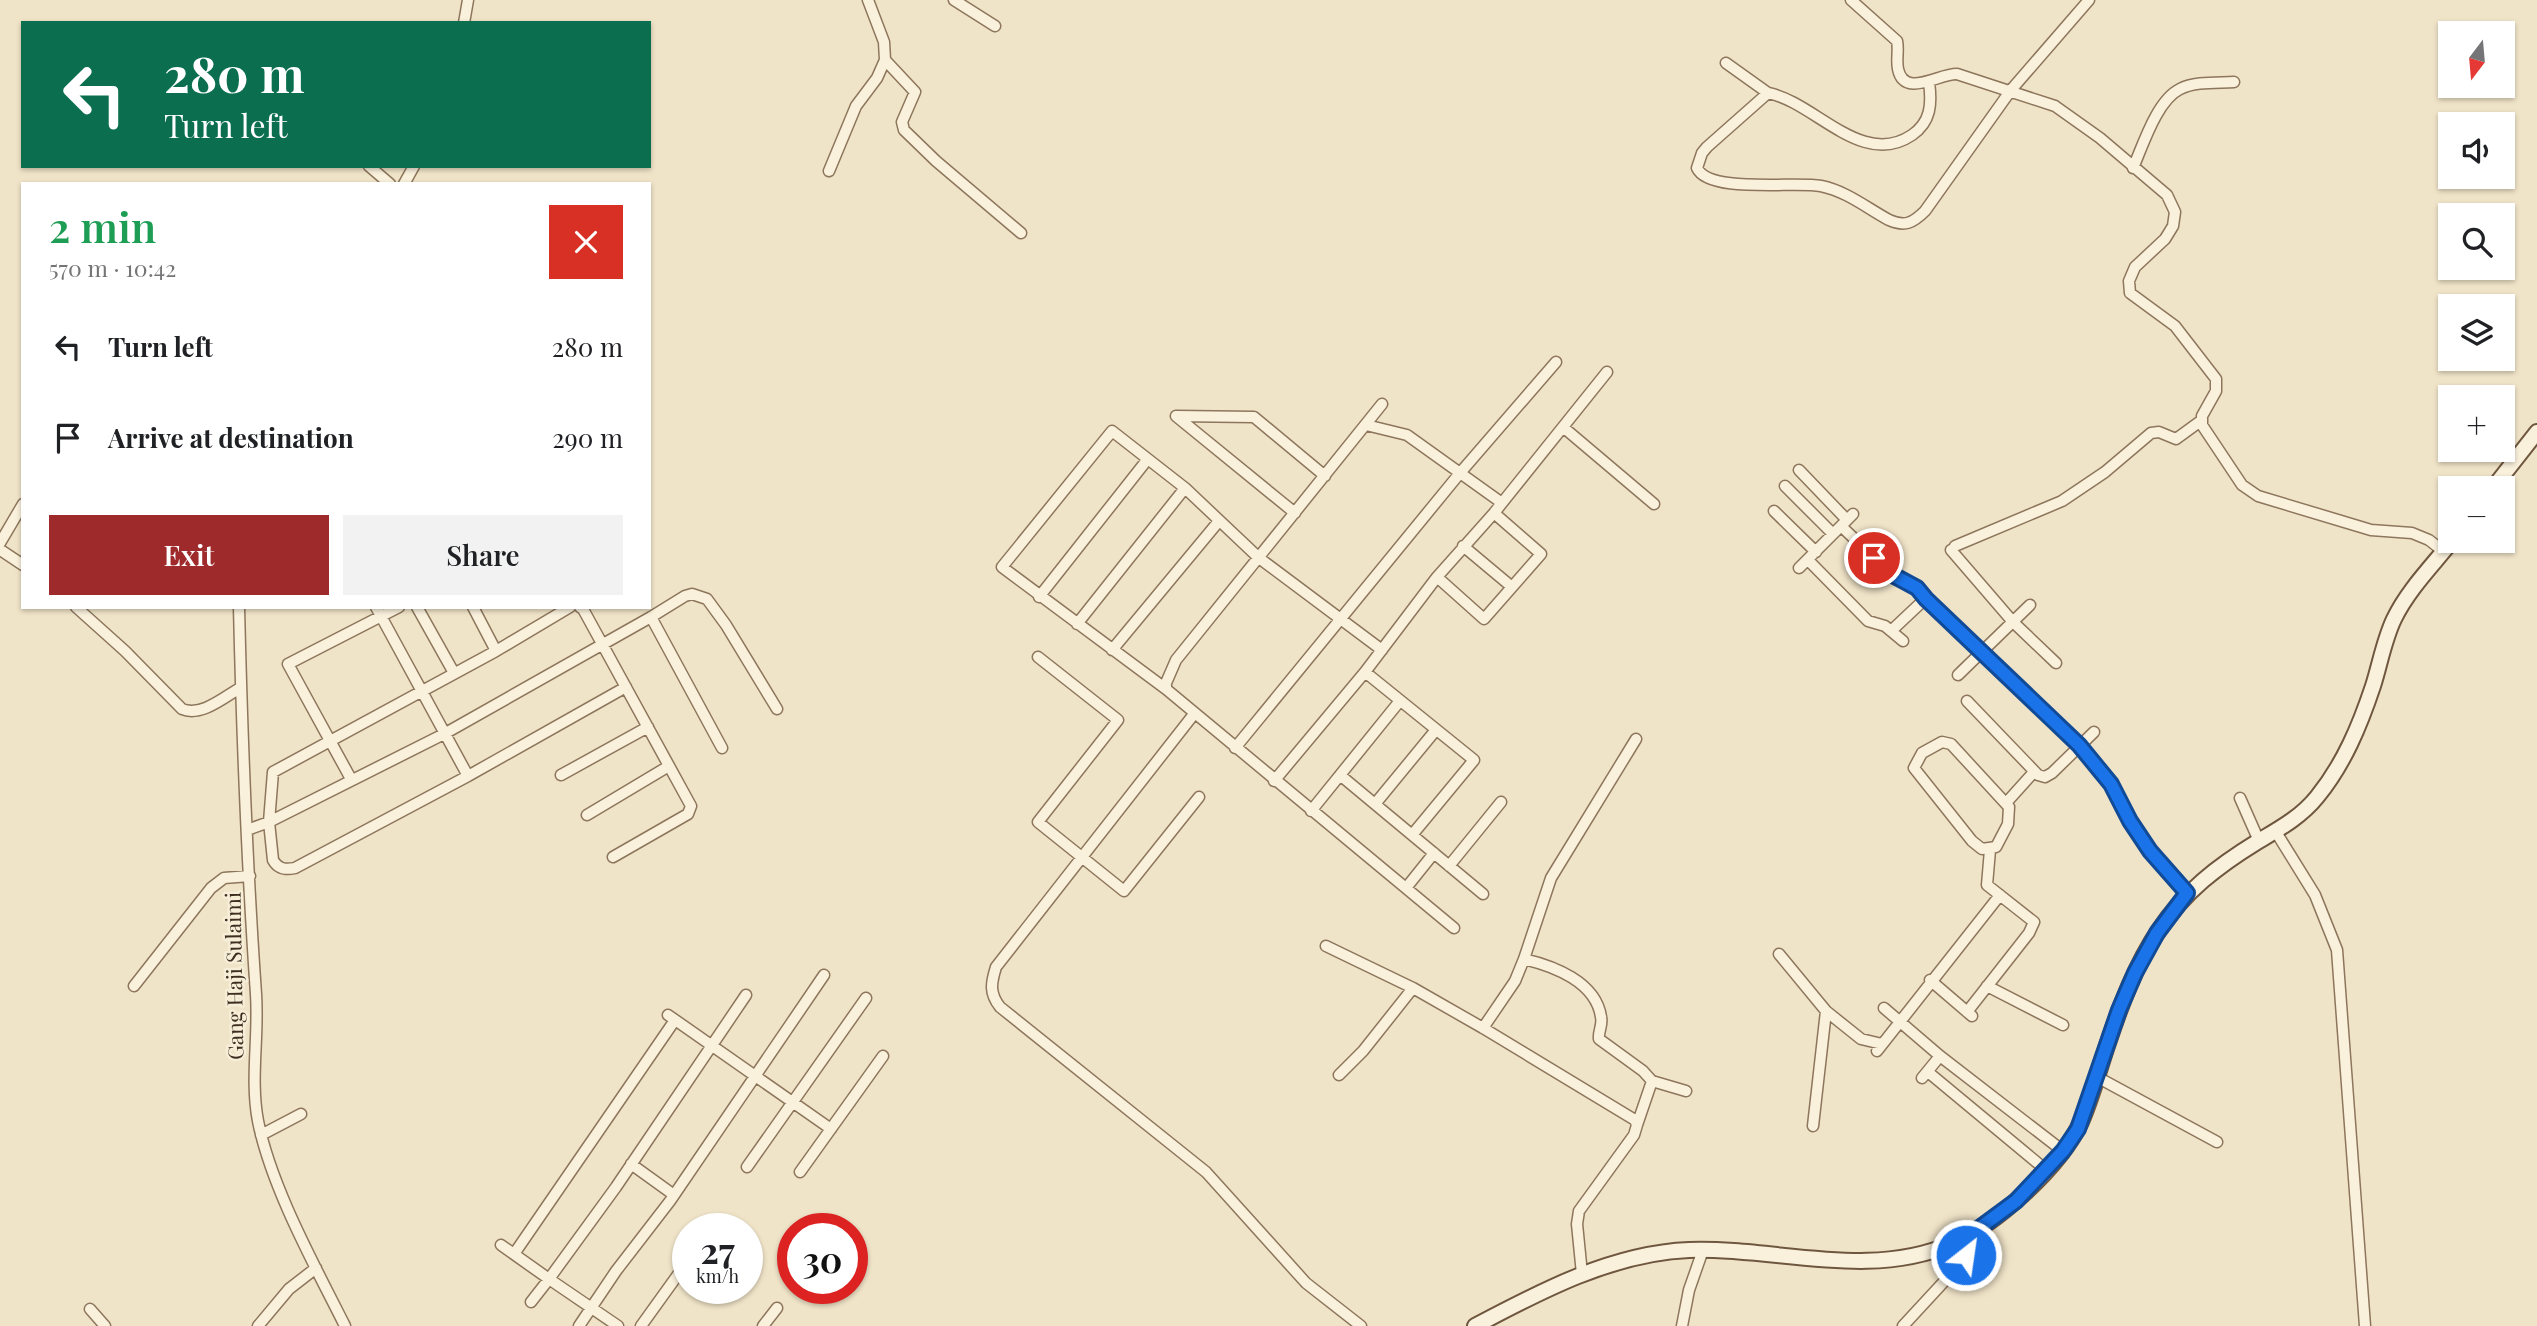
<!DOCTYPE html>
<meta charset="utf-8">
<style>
body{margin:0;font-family:"Playfair Display",serif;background:#f2f2f2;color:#202124;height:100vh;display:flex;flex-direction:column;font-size:26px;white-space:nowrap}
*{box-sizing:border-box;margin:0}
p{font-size:23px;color:#757577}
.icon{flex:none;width:38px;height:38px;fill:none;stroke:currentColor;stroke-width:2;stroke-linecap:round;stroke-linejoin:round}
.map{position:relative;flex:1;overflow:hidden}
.drawer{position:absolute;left:21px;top:182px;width:630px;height:427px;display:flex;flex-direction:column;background:#fff;border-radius:0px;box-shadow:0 2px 5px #0004}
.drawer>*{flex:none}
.guide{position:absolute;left:21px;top:21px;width:630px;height:147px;border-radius:0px;box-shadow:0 2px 5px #0004;background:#0b6e4f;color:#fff;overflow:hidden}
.needle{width:46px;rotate:196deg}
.controls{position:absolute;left:2438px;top:21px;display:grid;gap:14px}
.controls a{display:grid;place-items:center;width:77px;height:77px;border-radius:0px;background:#fff;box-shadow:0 2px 5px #0004;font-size:35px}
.speed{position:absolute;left:672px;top:1213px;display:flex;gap:14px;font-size:35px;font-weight:700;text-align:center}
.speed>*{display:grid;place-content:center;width:91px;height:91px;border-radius:50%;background:#fff;box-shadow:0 2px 5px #0004;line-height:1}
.speed small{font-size:18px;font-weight:400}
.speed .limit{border:10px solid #d22;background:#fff;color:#111}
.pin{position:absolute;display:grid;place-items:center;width:60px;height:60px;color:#fff;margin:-30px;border:4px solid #fff;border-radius:50%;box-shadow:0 2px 7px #0007}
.me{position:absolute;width:77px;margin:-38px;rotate:30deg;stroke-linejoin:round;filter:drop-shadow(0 0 5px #0008)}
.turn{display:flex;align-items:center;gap:24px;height:147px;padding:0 28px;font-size:32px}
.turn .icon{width:91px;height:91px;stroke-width:2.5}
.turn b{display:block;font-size:49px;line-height:60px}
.round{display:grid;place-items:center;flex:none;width:74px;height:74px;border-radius:0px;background:#f2f2f2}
.head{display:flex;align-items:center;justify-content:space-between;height:119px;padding:0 28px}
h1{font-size:42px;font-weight:600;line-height:52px;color:#1e9e55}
.action{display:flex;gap:14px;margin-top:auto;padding:14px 28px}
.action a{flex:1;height:80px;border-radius:0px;background:#9e2a2b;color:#fff;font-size:28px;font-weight:600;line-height:80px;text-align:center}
.action a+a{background:#f2f2f2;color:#202124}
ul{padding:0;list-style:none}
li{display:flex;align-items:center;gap:21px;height:91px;padding:0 28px}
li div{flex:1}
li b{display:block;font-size:26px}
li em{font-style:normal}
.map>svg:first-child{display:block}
</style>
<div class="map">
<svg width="2537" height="1326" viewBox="0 0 2537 1326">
<rect width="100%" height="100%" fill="#f0e4c8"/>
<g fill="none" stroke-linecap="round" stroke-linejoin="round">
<defs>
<path id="street" d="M954,0L995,26
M1851,0L1897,41C1899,50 1896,59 1898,69C1904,99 1940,73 1957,74L2055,106L2100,138L2167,195L2175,212L2173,226L2165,239L2135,267L2129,281L2130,293L2175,326L2216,379V391L2202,416V425L2242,485L2258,496L2371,530L2412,533L2429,540L2443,551
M464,23L468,0
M885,60L915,92L902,122L904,130L936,161L1021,233
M1726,63L1768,93
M1929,82C1932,104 1931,122 1912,135C1862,169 1815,102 1768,93L1707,147L1702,153L1697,168C1709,194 1795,181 1821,186C1846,191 1867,208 1889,220C1905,227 1913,223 1925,211L2011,90L2089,0
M369,166L390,184
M2133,168C2143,145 2157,100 2180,89C2195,81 2218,83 2234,82
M829,171L856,106L877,78L885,60L884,42L868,0
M404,184L414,166
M1382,404L1176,660L1166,683V689L1454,928
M1176,416L1254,417L1325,476
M1176,416L1295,513
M1366,425L1407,435L1502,503
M1563,427L1654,504
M1799,470L1847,520
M1785,486L1833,534
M1774,511L1816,552
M1841,526L1891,574L1917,588L1925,599L2079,745L2111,784L2130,821L2150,851L2187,893
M0,543L23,504
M1463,546L1512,587
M1955,546L2062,501L2105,472L2151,433L2159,432L2176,439L2202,420
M1951,550L2013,622L2056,663
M2,551L23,565
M1808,560L1868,621L1885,626L1903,641
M1799,568L1853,514
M1437,577L1484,619L1541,554L1494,513
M1039,597L1147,460
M76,607L125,651L182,709C201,717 223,698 240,688
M239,607C242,736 247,865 256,994C259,1037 250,1079 258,1121C271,1187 315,1266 345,1326
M376,607L468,776
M417,607L454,673
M473,607L496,651
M570,607L496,651L273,772L269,822L273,860C278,869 285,870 295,868L468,776L626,687
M580,607L583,609L691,806L688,814L613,857
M651,617L722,748
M1077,624L1185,488
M1891,631L1925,599
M1112,650L1219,521
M1038,657L1118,720L1038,822L1124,891L1199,797
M1365,672L1474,760L1412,835
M1958,675L2030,605
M1166,689L1002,567L1112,431L1185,488L1259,558L1382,650
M1967,701L2038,775L2045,777L2052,773L2094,732
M1194,714L996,967C991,983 989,993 1000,1007L1206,1172L1306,1283L1361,1326
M1942,742L1951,744L2009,807L2008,824L1996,847L1982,849L1972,841L1914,768L1922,753Z
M1235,748L1460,473L1556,362
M561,775L648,727
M1340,775L1483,894
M351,779L288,664L399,607
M1274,781L1365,672L1437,577L1494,513L1607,372
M2240,798L2259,841
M2006,803L2033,773
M1375,804L1435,731
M1311,811L1399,702
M587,815L669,766
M247,830L269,822L444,734L651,617L685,596L692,594L707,599L726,625L777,709
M2276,832L2315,895L2337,950L2365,1326
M1449,866L1501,802
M1406,888L1434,853
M1326,946L1413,988L1483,1028L1635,1120L1637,1125L1634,1135L1579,1211L1577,1224L1582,1274
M1779,954L1826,1011L1813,1126
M1524,959C1554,966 1596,982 1601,1017C1603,1025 1598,1031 1599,1039L1643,1071L1652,1081L1686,1091
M1930,980L1972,1016
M134,986L211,888L224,878L250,876
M1987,986L2063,1025
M1884,1008L1940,1056L2063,1151
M1826,1011L1861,1039L1882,1044
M1967,1012L2029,933L2034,922L1987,885L1990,850
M668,1015L831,1129
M1483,1028L1515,981L1524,959L1551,878L1636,739
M1877,1051L2000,895
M1928,1072L2046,1170
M1339,1075L1363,1051L1413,988
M2097,1077L2217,1142
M1922,1078L1940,1056
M1637,1125L1652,1081
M261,1135L301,1114
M631,1164L674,1195
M747,1167L866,998
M800,1172L883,1056
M501,1245L549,1279L616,1187L746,995
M514,1254L675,1020
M531,1302L549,1279L618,1326
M90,1309L105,1326
M258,1326L289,1289L316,1268
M579,1326L616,1271L670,1201L824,975
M641,1326L682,1269
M763,1326L777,1308
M1682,1326L1689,1290L1703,1250
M1903,1326L1963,1261L1974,1232"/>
<path id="secondary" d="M2493,488L2537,432
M1475,1326C1541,1291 1613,1253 1689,1250C1776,1247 1868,1280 1951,1244C1996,1225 2060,1167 2081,1122C2092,1097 2099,1069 2108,1043C2121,1004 2136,964 2159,930C2184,892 2218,866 2257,842C2279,829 2301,817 2317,797C2344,764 2360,725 2373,686C2380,664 2384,640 2394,619C2408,590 2432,566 2452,541"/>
</defs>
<use href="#street" stroke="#8d765c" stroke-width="13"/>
<use href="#secondary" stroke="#6f573f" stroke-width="18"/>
<use href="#street" stroke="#faf1dc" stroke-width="10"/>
<use href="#secondary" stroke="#faf1dc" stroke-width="14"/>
</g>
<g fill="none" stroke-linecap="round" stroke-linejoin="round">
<defs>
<path id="route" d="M1874,558L1891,574L1917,588L1926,599L2079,745L2111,784L2130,821L2150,851L2187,893L2157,933L2135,973L2119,1010L2078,1129L2063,1151L2016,1201L1974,1232L1966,1255"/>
</defs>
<use href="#route" stroke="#114b97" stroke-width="18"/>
<use href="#route" stroke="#1a73e8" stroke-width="12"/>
</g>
<g text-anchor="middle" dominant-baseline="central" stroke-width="5" stroke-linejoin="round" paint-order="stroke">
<g font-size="21" fill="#3d2e20" stroke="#f7eed8">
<text transform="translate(233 976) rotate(-91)">Gang Haji Sulaimi</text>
</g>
</g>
</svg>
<div class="controls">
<a><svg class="needle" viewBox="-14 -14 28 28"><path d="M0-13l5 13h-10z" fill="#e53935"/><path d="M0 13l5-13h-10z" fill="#757577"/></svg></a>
<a><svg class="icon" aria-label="sound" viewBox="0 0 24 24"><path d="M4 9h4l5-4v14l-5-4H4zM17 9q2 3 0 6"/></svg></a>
<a><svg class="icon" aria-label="search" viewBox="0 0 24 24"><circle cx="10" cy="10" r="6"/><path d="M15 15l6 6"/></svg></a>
<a><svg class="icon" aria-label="layers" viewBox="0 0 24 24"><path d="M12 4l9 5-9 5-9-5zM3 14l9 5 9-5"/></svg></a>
<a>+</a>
<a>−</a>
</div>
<div class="speed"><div>27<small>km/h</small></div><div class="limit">30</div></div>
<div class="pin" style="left:1874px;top:558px;background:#d93025"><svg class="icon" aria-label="arrive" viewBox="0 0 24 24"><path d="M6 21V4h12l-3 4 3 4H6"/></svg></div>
<svg class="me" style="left:1966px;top:1255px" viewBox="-20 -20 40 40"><circle r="17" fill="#1a73e8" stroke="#fff" stroke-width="3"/><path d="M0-11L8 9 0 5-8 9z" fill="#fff"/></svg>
<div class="guide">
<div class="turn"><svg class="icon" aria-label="left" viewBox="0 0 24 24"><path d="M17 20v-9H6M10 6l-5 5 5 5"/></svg><div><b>280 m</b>Turn left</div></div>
</div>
<section class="drawer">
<div class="head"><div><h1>2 min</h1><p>570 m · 10:42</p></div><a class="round" style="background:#d93025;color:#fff"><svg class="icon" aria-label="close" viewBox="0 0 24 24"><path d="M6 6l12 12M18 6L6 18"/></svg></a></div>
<ul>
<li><svg class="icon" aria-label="left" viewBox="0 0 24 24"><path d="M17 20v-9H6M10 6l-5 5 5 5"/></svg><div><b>Turn left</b></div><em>280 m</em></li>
<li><svg class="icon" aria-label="arrive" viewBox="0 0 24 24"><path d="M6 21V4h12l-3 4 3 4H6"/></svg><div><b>Arrive at destination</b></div><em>290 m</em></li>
</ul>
<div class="action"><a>Exit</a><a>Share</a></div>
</section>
</div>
